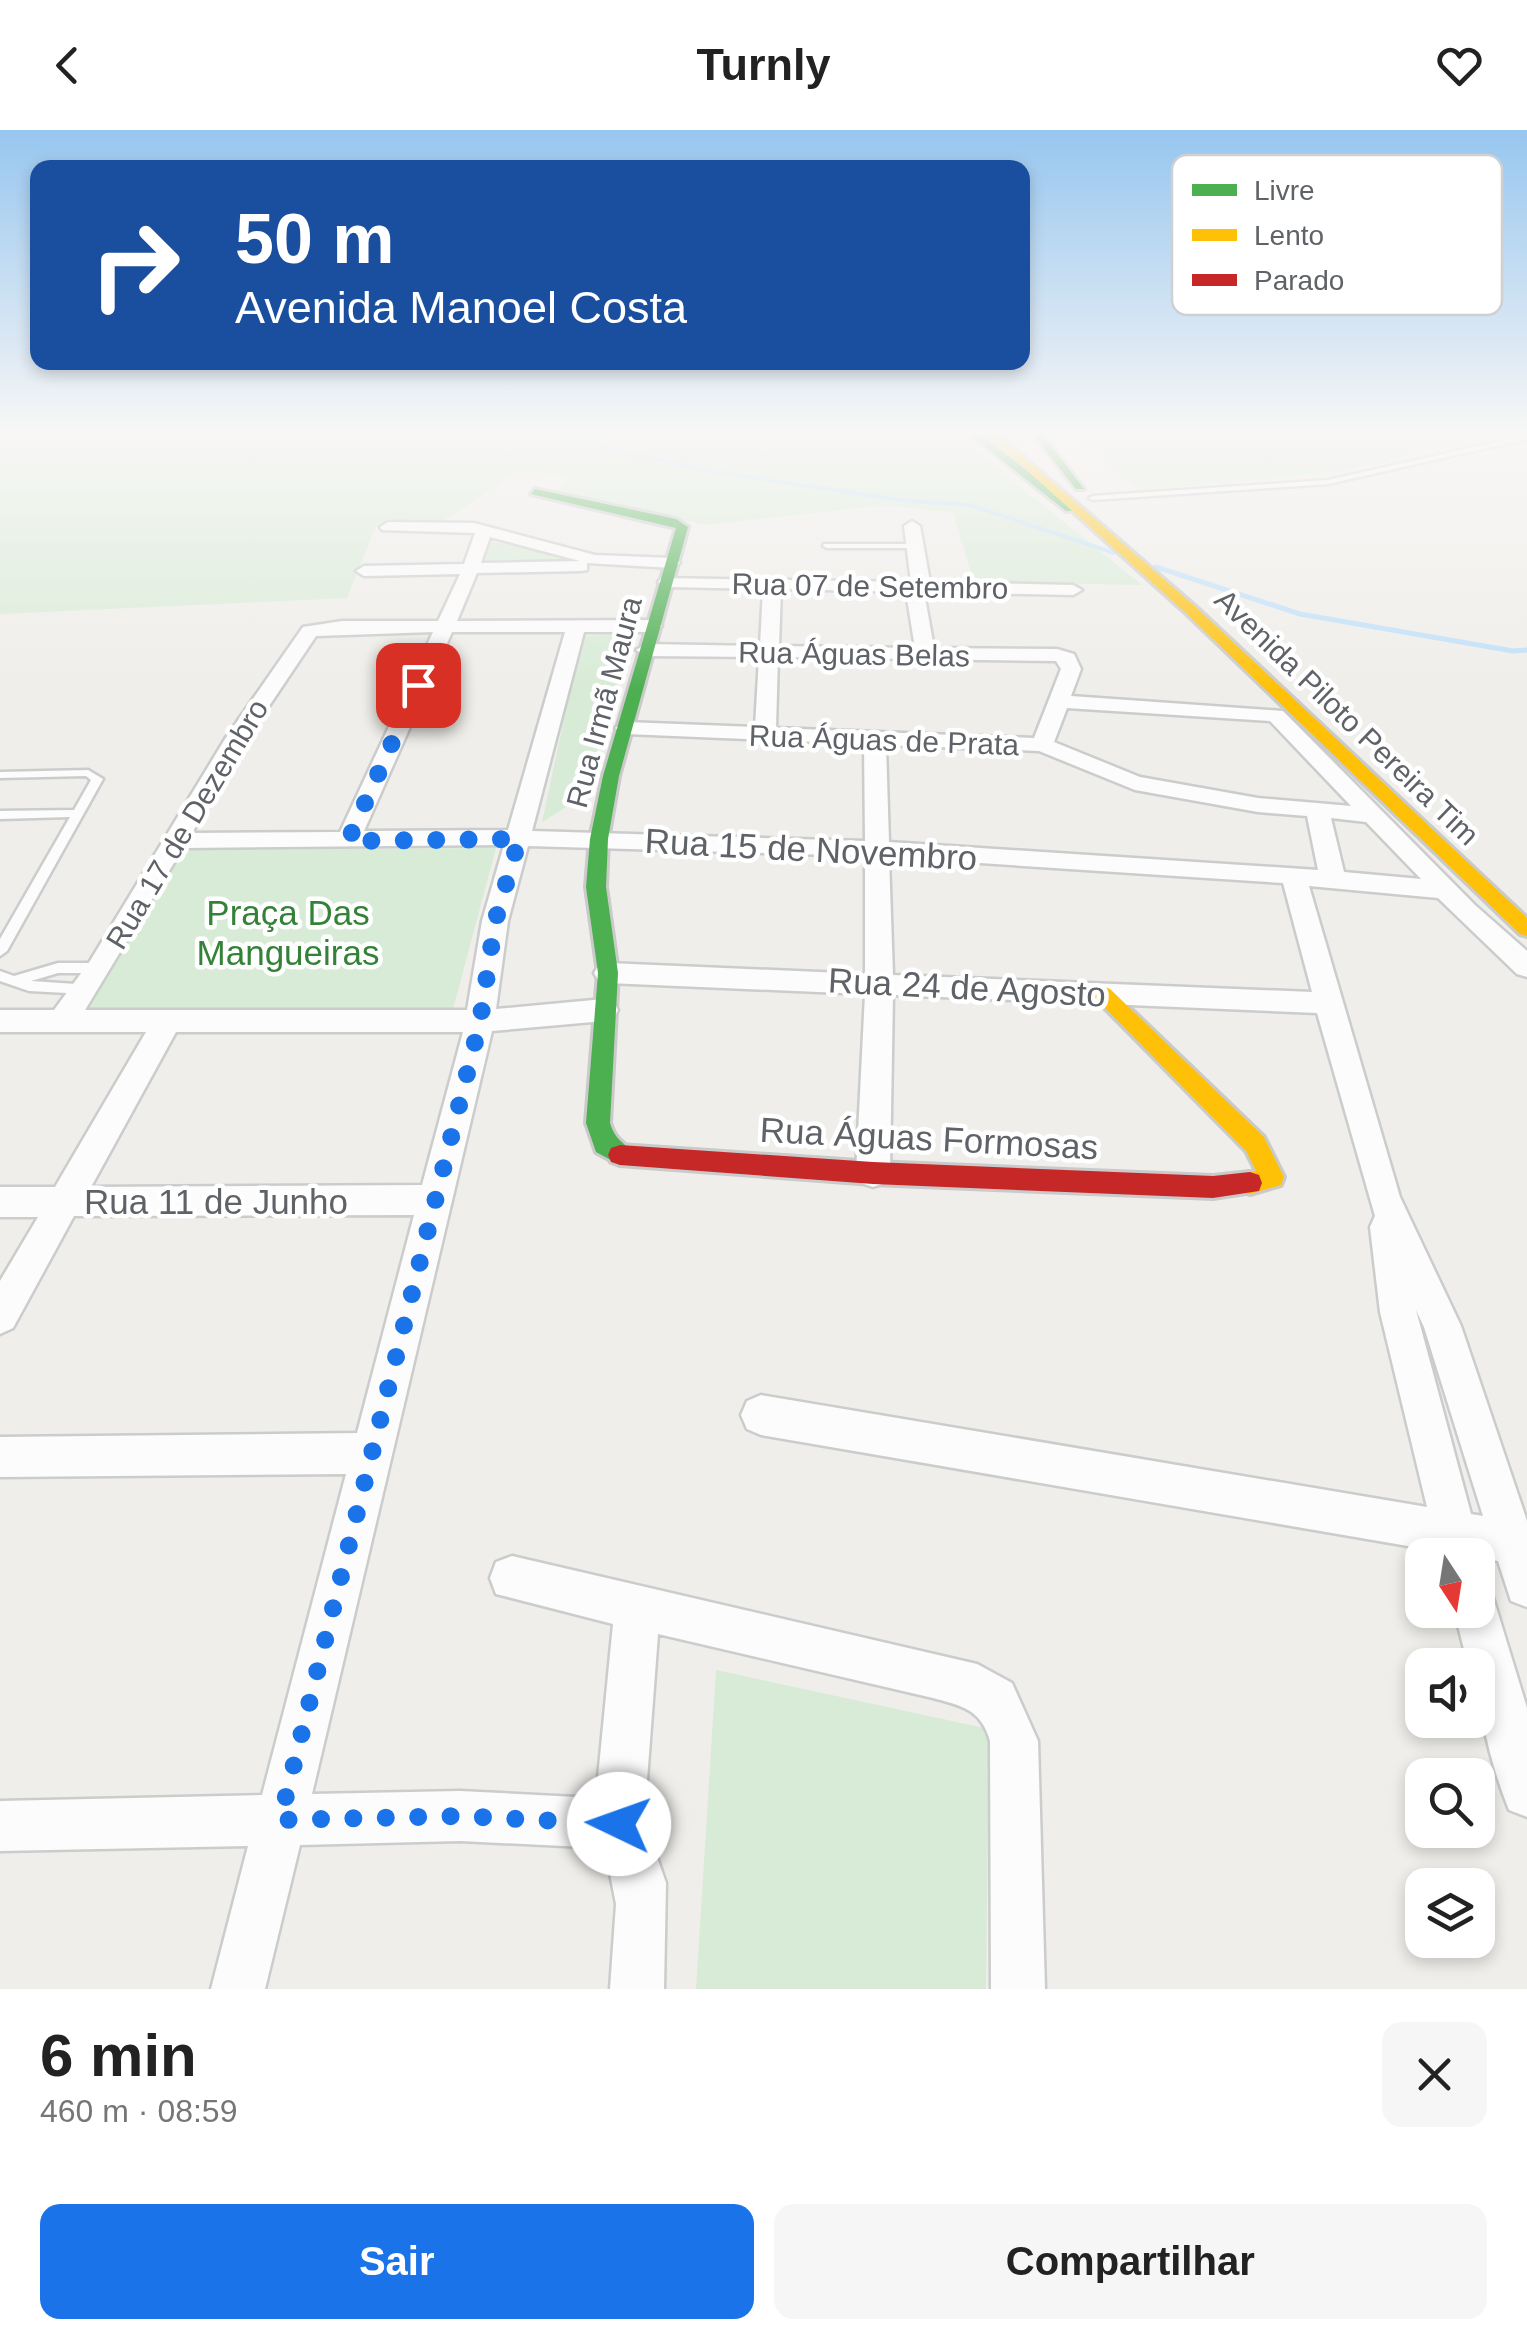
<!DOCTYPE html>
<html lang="pt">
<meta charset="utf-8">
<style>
body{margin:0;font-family:Arial,sans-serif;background:#f6f6f6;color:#222;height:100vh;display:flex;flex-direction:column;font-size:38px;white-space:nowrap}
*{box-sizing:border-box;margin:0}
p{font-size:32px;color:#767676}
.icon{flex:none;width:55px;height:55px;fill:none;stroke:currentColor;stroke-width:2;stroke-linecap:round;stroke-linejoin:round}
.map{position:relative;height:1859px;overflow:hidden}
.drawer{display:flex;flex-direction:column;background:#fff;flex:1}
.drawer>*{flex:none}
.guide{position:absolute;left:30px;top:30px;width:1000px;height:210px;border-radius:20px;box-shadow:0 5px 15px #0003;background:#1a4fa0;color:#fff;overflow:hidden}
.needle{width:65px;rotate:168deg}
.controls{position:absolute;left:1405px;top:1408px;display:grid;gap:20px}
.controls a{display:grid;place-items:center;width:90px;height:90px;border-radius:20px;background:#fff;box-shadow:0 5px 15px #0003;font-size:50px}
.pin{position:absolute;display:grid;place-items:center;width:85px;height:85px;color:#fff;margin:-42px;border-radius:20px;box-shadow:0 5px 15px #0006}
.me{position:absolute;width:110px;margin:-55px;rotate:273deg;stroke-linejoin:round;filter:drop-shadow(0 0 8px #0008)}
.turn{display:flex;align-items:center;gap:35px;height:210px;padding:0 40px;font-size:45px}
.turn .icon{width:130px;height:130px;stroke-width:2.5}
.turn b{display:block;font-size:70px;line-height:85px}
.round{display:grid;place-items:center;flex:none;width:105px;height:105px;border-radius:20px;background:#f6f6f6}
.headline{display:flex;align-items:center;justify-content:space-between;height:170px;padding:0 40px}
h1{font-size:60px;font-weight:700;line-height:75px}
.action{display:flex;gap:20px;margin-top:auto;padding:20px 40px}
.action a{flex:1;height:115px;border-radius:20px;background:#1a73e8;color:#fff;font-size:40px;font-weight:700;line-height:115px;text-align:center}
.action a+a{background:#f6f6f6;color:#222}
header{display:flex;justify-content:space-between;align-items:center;height:130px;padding:0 40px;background:#fff;font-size:45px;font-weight:700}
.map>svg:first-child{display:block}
</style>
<header><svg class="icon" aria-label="back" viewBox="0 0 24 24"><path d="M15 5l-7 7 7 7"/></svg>Turnly<svg class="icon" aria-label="heart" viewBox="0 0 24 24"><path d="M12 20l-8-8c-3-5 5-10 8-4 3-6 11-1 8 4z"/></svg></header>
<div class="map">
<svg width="1527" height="1859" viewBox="0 0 1527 1859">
<rect width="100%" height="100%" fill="#efeeea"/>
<path fill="#d8ebd6" d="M0,301H959L1012,350L1142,455L974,452L953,383L885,375L706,395L553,362L571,348L520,340L443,391L377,393L347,468L0,484Z
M1070,301H1509L1336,343L1138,360Z
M491,411L580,431L484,433Z
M632,504L584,666L542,692L582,506Z
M496,718L452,883L80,887L182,720Z
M716,1540L989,1599L986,1859H696Z"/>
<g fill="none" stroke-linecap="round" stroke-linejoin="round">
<path stroke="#bfe0f9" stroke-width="4" d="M543,301L696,339L900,370L970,375L1114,423"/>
<path stroke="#bfe0f9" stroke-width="5" d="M1156,437L1300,484L1513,521L1527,520"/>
<defs>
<path id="lane" d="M1527,305V309L1328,354L1093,370L1089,368L1093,366L1328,350Z
M824,414H915L919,416L915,418H827L823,416Z
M88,640L103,649L7,821L0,826V809L70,687L0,689V681L74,680L91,650L86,646L0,648V642Z
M58,833H100L107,838L100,843H58L31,851L91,855L93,859L86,864L29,861L0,851V841L14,846Z"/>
<path id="street" d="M912,391L920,396L930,452L1073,455L1082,460L1073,465L924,462L934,518L1057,519L1074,524L1081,539L1071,566L1283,581L1475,775L1527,821V847L1517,844L1438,768L1309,756L1400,1067L1461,1196L1527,1391V1477L1511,1471L1498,1431L1480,1428L1478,1435V1425H1438L1437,1421L761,1305L747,1299L741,1285L747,1271L761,1265L1427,1377L1380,1182L1370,1097L1375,1086L1317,883L893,865L890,1043L885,1053L873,1057L861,1053L856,1043L865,864L608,853L598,850L594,843L598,836L608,833L865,844V726L528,716L508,791L496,879L604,869L614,872L618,880L614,888L604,891L492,901L312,1664L460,1661L596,1668L613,1494L496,1464L490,1448L496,1432L512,1426L977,1534L1012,1553L1038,1611L1045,1859H991L990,1611C981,1579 962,1576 933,1568L658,1504L644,1690L666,1753L664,1859H610L616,1774L605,1718L460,1711L300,1715L265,1859H211L248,1716L0,1721V1671L262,1665L346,1344L0,1347V1307L357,1303L414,1085L74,1086L13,1198L0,1204V1151L38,1087H0V1057H55L146,902H0V880H54L90,831L225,609L303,497L342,491H438L460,444L364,446L356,441L364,436L464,434L475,403L382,400L380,397L388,392L474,393L595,425L672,428L680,433L672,438L587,433V440L581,441L477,443L457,491L653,490L662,496L653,502H584L532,701L865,711L864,614L626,604L615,598L626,592L755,597L759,527L646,526L636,520L646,514L760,516L763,459L667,457L658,452L661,448L911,452L904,396ZM490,407L580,431L481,433ZM781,459L906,462L915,518L779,516ZM433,502L340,702L192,703L247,609L316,506ZM452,502H565L508,700L364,701ZM778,527L1056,531L1061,539L1034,608L776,598ZM1067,578L1270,591L1351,676L1258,668L1140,647L1054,612ZM886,615L1039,621L1135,660L1258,682L1307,686L1318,740L889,712ZM1331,688L1366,692L1421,749L1344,742ZM504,715L482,791L467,880H85L183,718ZM889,727L1283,753L1312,862L893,845ZM176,902H463L422,1055L91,1057ZM1416,1180L1424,1197L1483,1386L1471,1384Z
M1478,1458L1492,1464L1527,1578V1687L1509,1680C1491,1635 1478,1583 1478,1535H1468L1454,1480H1478Z"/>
<path id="fast" d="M965,301H976L1074,377V381H1066Z
M1030,301H1040L1084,359H1076Z
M535,359L676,389L688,397L619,646L608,709L606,757L618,843L610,993C616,1013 625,1010 632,1025L629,1032L620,1035L596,1022L586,993L598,843L586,757L590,709L603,646L676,398L531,364Z"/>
<path id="slow" d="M983,301H994L1197,478L1527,788V806L1520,804L1187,484Z
M1103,856L1110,859L1264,1007L1284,1047L1281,1055L1250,1064L1241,1061L1238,1053L1241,1045L1256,1041L1246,1021L1096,869L1092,864L1096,859Z"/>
<path id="jam" d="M620,1015L873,1032L1213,1046L1250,1042L1259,1045L1262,1053L1259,1061L1213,1068L873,1054L620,1035L611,1032L608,1025L611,1018Z"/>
</defs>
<use href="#lane" stroke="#cbcccc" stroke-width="5"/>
<use href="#street" stroke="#cbcccc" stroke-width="5"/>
<use href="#fast" stroke="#cacacb" stroke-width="6"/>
<use href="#slow" stroke="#cacacb" stroke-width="6"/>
<use href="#jam" stroke="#cacacb" stroke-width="6"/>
<use href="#lane" fill="#fdfcfc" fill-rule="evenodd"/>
<use href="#street" fill="#fdfcfc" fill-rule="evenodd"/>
<use href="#fast" fill="#4caf50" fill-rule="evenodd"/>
<use href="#slow" fill="#ffc107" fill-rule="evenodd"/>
<use href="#jam" fill="#c62828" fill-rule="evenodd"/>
</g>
<linearGradient id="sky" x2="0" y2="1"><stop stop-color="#97c6ef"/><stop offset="0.54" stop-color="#f8f7f6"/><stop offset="1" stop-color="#f8f7f6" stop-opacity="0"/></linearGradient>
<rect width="1527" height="561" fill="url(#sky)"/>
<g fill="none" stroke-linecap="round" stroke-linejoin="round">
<path stroke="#1a73e8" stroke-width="18" stroke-dasharray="0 32.4" d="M418,555L348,711L519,709L495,792L480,892L280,1690L460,1686L619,1694"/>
</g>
<g text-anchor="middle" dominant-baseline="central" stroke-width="9" stroke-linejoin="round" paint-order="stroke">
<g font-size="30" fill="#5f6368" stroke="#fff">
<text transform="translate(870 456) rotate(1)">Rua 07 de Setembro</text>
<text transform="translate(854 524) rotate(1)">Rua Águas Belas</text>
<text transform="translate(604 572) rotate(-75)">Rua Irmã Maura</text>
<text transform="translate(1347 587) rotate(44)">Avenida Piloto Pereira Tim</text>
<text transform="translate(884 610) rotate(2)">Rua Águas de Prata</text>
<text transform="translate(187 694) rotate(-59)">Rua 17 de Dezembro</text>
</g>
<g font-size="35" fill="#5f6368" stroke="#fff">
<text transform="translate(811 719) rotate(3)">Rua 15 de Novembro</text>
<text transform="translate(967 857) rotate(3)">Rua 24 de Agosto</text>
<text transform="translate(929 1008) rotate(3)">Rua Águas Formosas</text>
<text x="216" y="1071">Rua 11 de Junho</text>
</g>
<g font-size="35" fill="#348238" stroke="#fff">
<text x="288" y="782">Praça Das<tspan x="288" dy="40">Mangueiras</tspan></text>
</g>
</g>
<rect x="1172" y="25" width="330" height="160" rx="15" fill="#fff" stroke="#cfd0d2" stroke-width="2.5"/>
<rect x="1192" y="54" width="45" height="12" fill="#4caf50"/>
<rect x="1192" y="99" width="45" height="12" fill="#ffc107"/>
<rect x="1192" y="144" width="45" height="12" fill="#c62828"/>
<g font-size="28" fill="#5f6368">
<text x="1254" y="70">Livre</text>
<text x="1254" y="115">Lento</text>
<text x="1254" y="160">Parado</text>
</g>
</svg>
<div class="controls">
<a><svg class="needle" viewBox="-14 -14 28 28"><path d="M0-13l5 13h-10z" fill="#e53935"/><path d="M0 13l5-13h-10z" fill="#767676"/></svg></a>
<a><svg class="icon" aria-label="sound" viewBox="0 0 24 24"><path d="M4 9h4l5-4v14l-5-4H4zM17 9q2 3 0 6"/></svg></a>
<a><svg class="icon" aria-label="search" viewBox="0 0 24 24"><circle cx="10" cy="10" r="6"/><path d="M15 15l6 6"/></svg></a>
<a><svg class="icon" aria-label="layers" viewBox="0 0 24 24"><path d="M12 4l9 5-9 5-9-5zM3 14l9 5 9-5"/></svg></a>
</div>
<div class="pin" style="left:418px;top:555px;background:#d93025"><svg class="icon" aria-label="arrive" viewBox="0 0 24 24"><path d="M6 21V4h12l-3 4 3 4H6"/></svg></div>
<svg class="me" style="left:619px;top:1694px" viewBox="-20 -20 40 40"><circle r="19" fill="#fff"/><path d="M0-13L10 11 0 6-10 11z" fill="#1a73e8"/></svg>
<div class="guide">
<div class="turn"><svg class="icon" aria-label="right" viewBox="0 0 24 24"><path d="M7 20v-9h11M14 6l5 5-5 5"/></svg><div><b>50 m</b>Avenida Manoel Costa</div></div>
</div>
</div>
<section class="drawer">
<div class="headline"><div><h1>6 min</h1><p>460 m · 08:59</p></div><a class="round"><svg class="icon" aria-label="close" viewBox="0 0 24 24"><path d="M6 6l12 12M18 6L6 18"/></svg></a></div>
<div class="action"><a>Sair</a><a>Compartilhar</a></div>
</section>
